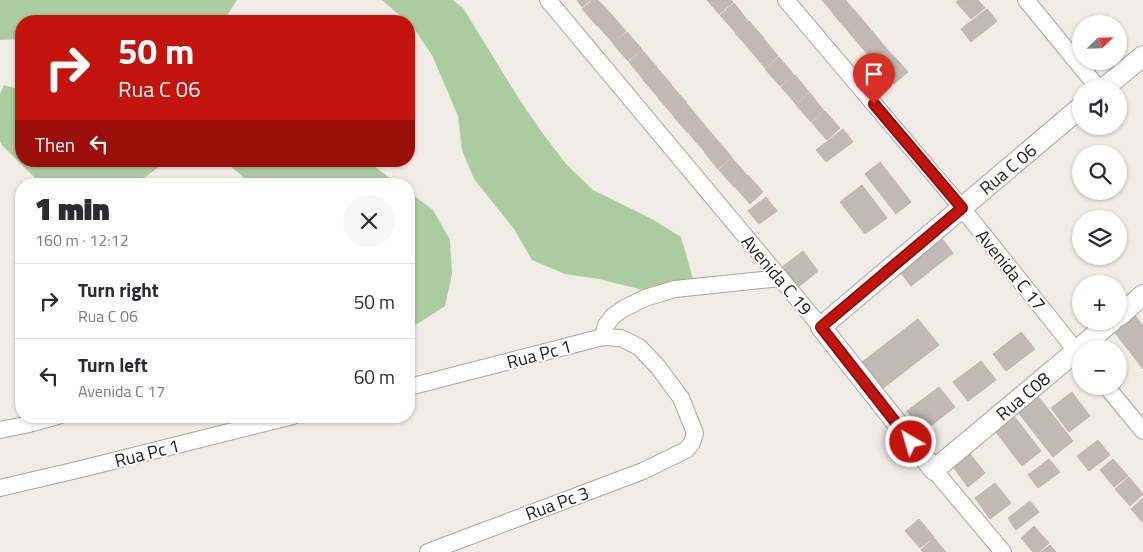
<!DOCTYPE html>
<meta charset="utf-8">
<style>
body{margin:0;font-family:"Titillium Web",sans-serif;background:#f7f7f7;color:#2b2b33;height:100vh;display:flex;flex-direction:column;font-size:19px;white-space:nowrap}
*{box-sizing:border-box;margin:0}
p{font-size:16px;color:#7c7c81}
.icon{flex:none;width:28px;height:28px;fill:none;stroke:currentColor;stroke-width:2;stroke-linecap:round;stroke-linejoin:round}
.map{position:relative;flex:1;overflow:hidden}
.side{position:absolute;left:15px;top:178px;width:400px;height:245px;display:flex;flex-direction:column;background:#fff;border-radius:20px;box-shadow:0 1px 4px #0004}
.side>*{flex:none}
.guide{position:absolute;left:15px;top:15px;width:400px;height:152px;border-radius:20px;box-shadow:0 1px 4px #0004;background:#c2130d;color:#fff;overflow:hidden}
.needle{width:32px;rotate:67deg}
.controls{position:absolute;left:1072px;top:15px;display:grid;gap:10px}
.controls a{display:grid;place-items:center;width:55px;height:55px;border-radius:50%;background:#fff;box-shadow:0 1px 4px #0004;font-size:25px}
.pin{position:absolute;display:grid;place-items:center;width:42px;height:42px;color:#fff;margin:-51px -21px;border-radius:50% 50% 50% 0;rotate:-45deg;box-shadow:0 0 5px #0007}
.pin .icon{rotate:45deg}
.me{position:absolute;width:55px;margin:-28px;rotate:322deg;stroke-linejoin:round;filter:drop-shadow(0 0 4px #0008)}
.turn{display:flex;align-items:center;gap:18px;height:105px;padding:0 20px;font-size:22px}
.turn .icon{width:65px;height:65px;stroke-width:2.5}
.turn b{display:block;font-size:35px;line-height:42px}
.then{display:flex;align-items:center;height:48px;padding:0 20px;background:#0003;gap:10px;font-size:19px}
.round{display:grid;place-items:center;flex:none;width:52px;height:52px;border-radius:26px;background:#f7f7f7}
.overview{display:flex;align-items:center;justify-content:space-between;height:85px;padding:0 20px}
h1{font-size:30px;font-weight:800;line-height:38px}
ul{padding:0;list-style:none}
li{display:flex;align-items:center;gap:15px;height:75px;padding:0 20px;border-top:1px solid #e1e1e2}
li div{flex:1}
li b{display:block;font-size:19px}
li em{font-style:normal}
.map>svg:first-child{display:block}
</style>
<div class="map">
<svg width="1143" height="552" viewBox="0 0 1143 552">
<rect width="100%" height="100%" fill="#f0ede7"/>
<path fill="#aacc9e" d="M0,0H237L226,17L225,21H21V39L0,40Z
M382,0H453L463,8L521,102L544,135L566,164L593,190L652,219L681,237L694,282L663,295L599,279L565,274L532,260L514,229L474,179L462,150L458,116L432,55L415,30L409,24V21H406Z
M4,85L21,90V161H177L164,163L136,184H41L2,145L0,141V94Z
M212,161H367L398,184H252L230,166Z
M409,192L433,210L450,240L452,274L445,306L417,324L409,327Z"/>
<path fill="#c0b9b4" stroke="#c1b5aa" d="M577,0H590L582,7Z
M592,0H598L611,14L597,26L582,9Z
M707,0H731L733,2L719,14Z
M822,0H845L847,1L833,13Z
M959,0H978L985,8L971,19L956,2Z
M847,2L862,19L848,31L833,14Z
M734,3L748,21L735,32L720,15Z
M987,9L997,21L971,42L961,29Z
M611,14L626,31L613,43L598,26Z
M862,19L877,37L863,49L848,31Z
M749,21L764,38L750,50L735,33Z
M627,32L642,49L628,61L613,44Z
M877,37L892,55L878,66L863,49Z
M764,39L778,56L765,68L750,50Z
M642,50L657,67L643,79L629,62Z
M893,55L908,72L894,84L879,67Z
M779,57L794,75L780,86L765,69Z
M657,68L672,85L658,97L643,80Z
M795,75L809,92L796,104L781,87Z
M672,86L687,103L673,115L658,98Z
M810,93L824,111L811,122L796,105Z
M687,104L702,122L688,133L673,116Z
M825,111L840,128L827,140L812,123Z
M702,122L717,140L704,151L689,134Z
M843,129L853,142L826,162L816,150Z
M717,140L732,157L718,169L704,152Z
M732,158L747,175L734,187L719,170Z
M880,162L911,202L896,214L865,174Z
M748,175L763,192L750,204L735,187Z
M862,185L887,218L865,234L840,202Z
M766,197L777,211L759,224L748,211Z
M940,236L953,253L911,286L898,269Z
M803,251L818,271L797,288L781,268Z
M1133,313L1143,326V369L1112,329Z
M918,319L939,345L882,389L862,362Z
M1021,332L1035,349L1006,371L993,354Z
M981,361L996,380L968,401L953,382Z
M939,387L955,407L923,432L907,411Z
M1072,392L1090,416L1069,432L1051,408Z
M1037,395L1073,441L1053,457L1017,411Z
M1014,416L1041,451L1022,466L995,431Z
M1098,440L1110,455L1089,471L1077,456Z
M970,454L985,473L968,487L953,467Z
M1049,459L1060,472L1038,488L1028,475Z
M1113,459L1128,476L1114,487L1100,470Z
M1129,477L1143,494L1130,506L1115,489Z
M995,483L1011,503L990,519L975,498Z
M1143,498V523L1131,509Z
M1030,501L1039,512L1016,530L1008,518Z
M919,519L934,537L920,548L905,531Z
M1034,526L1049,543L1039,552H1033L1021,538Z
M934,538L946,552H923L921,550Z
M1050,545L1056,552H1041Z"/>
<g fill="none" stroke-linecap="round" stroke-linejoin="round">
<defs>
<path id="minor" d="M548,0L821,327
M786,0L962,208L1081,357
M1026,0L1099,89
M603,337L606,325L613,316L623,309L645,298L675,289L780,278
M1106,386L1143,431
M409,387L603,337L621,338L639,347L658,367L681,398L695,433L692,443L686,450L643,471L428,552
M0,430L25,425L58,416
M934,470L1003,552
M0,488L81,469L293,416"/>
<path id="tertiary" d="M1103,89L1143,56
M1081,107L821,327L934,470L1112,321
M1119,316L1143,295"/>
</defs>
<use href="#minor" stroke="#a4a4a4" stroke-width="18"/>
<use href="#tertiary" stroke="#a4a4a4" stroke-width="22"/>
<use href="#minor" stroke="#fff" stroke-width="16"/>
<use href="#tertiary" stroke="#fff" stroke-width="20"/>
</g>
<g fill="none" stroke-linecap="round" stroke-linejoin="round">
<defs>
<path id="route" d="M874,104L962,208L821,327L911,442"/>
</defs>
<use href="#route" stroke="#7e0c08" stroke-width="12"/>
<use href="#route" stroke="#c2130d" stroke-width="9"/>
</g>
<g text-anchor="middle" dominant-baseline="central" stroke-width="4" stroke-linejoin="round" paint-order="stroke">
<g font-size="18" fill="#202020" stroke="#fff">
<text transform="translate(1008 169) rotate(-40)">Rua C 06</text>
<text transform="translate(1011 270) rotate(51)">Avenida C 17</text>
<text transform="translate(777 275) rotate(50)">Avenida C 19</text>
<text transform="translate(539 354) rotate(-15)">Rua Pc 1</text>
<text transform="translate(1023 396) rotate(-40)">Rua C08</text>
<text transform="translate(147 453) rotate(-14)">Rua Pc 1</text>
<text transform="translate(557 503) rotate(-20)">Rua Pc 3</text>
</g>
</g>
</svg>
<div class="controls">
<a><svg class="needle" viewBox="-14 -14 28 28"><path d="M0-13l5 13h-10z" fill="#e53935"/><path d="M0 13l5-13h-10z" fill="#7c7c81"/></svg></a>
<a><svg class="icon" aria-label="sound" viewBox="0 0 24 24"><path d="M4 9h4l5-4v14l-5-4H4zM17 9q2 3 0 6"/></svg></a>
<a><svg class="icon" aria-label="search" viewBox="0 0 24 24"><circle cx="10" cy="10" r="6"/><path d="M15 15l6 6"/></svg></a>
<a><svg class="icon" aria-label="layers" viewBox="0 0 24 24"><path d="M12 4l9 5-9 5-9-5zM3 14l9 5 9-5"/></svg></a>
<a>+</a>
<a>−</a>
</div>
<div class="pin" style="left:874px;top:104px;background:#d93025"><svg class="icon" aria-label="arrive" viewBox="0 0 24 24"><path d="M6 21V4h12l-3 4 3 4H6"/></svg></div>
<svg class="me" style="left:911px;top:442px" viewBox="-20 -20 40 40"><circle r="17" fill="#c2130d" stroke="#fff" stroke-width="3"/><path d="M0-11L8 9 0 5-8 9z" fill="#fff"/></svg>
<div class="guide">
<div class="turn"><svg class="icon" aria-label="right" viewBox="0 0 24 24"><path d="M7 20v-9h11M14 6l5 5-5 5"/></svg><div><b>50 m</b>Rua C 06</div></div>
<div class="then">Then<svg class="icon" aria-label="left" viewBox="0 0 24 24"><path d="M17 20v-9H6M10 6l-5 5 5 5"/></svg></div>
</div>
<section class="side">
<div class="overview"><div><h1>1 min</h1><p>160 m · 12:12</p></div><a class="round"><svg class="icon" aria-label="close" viewBox="0 0 24 24"><path d="M6 6l12 12M18 6L6 18"/></svg></a></div>
<ul>
<li><svg class="icon" aria-label="right" viewBox="0 0 24 24"><path d="M7 20v-9h11M14 6l5 5-5 5"/></svg><div><b>Turn right</b><p>Rua C 06</p></div><em>50 m</em></li>
<li><svg class="icon" aria-label="left" viewBox="0 0 24 24"><path d="M17 20v-9H6M10 6l-5 5 5 5"/></svg><div><b>Turn left</b><p>Avenida C 17</p></div><em>60 m</em></li>
</ul>
</section>
</div>
